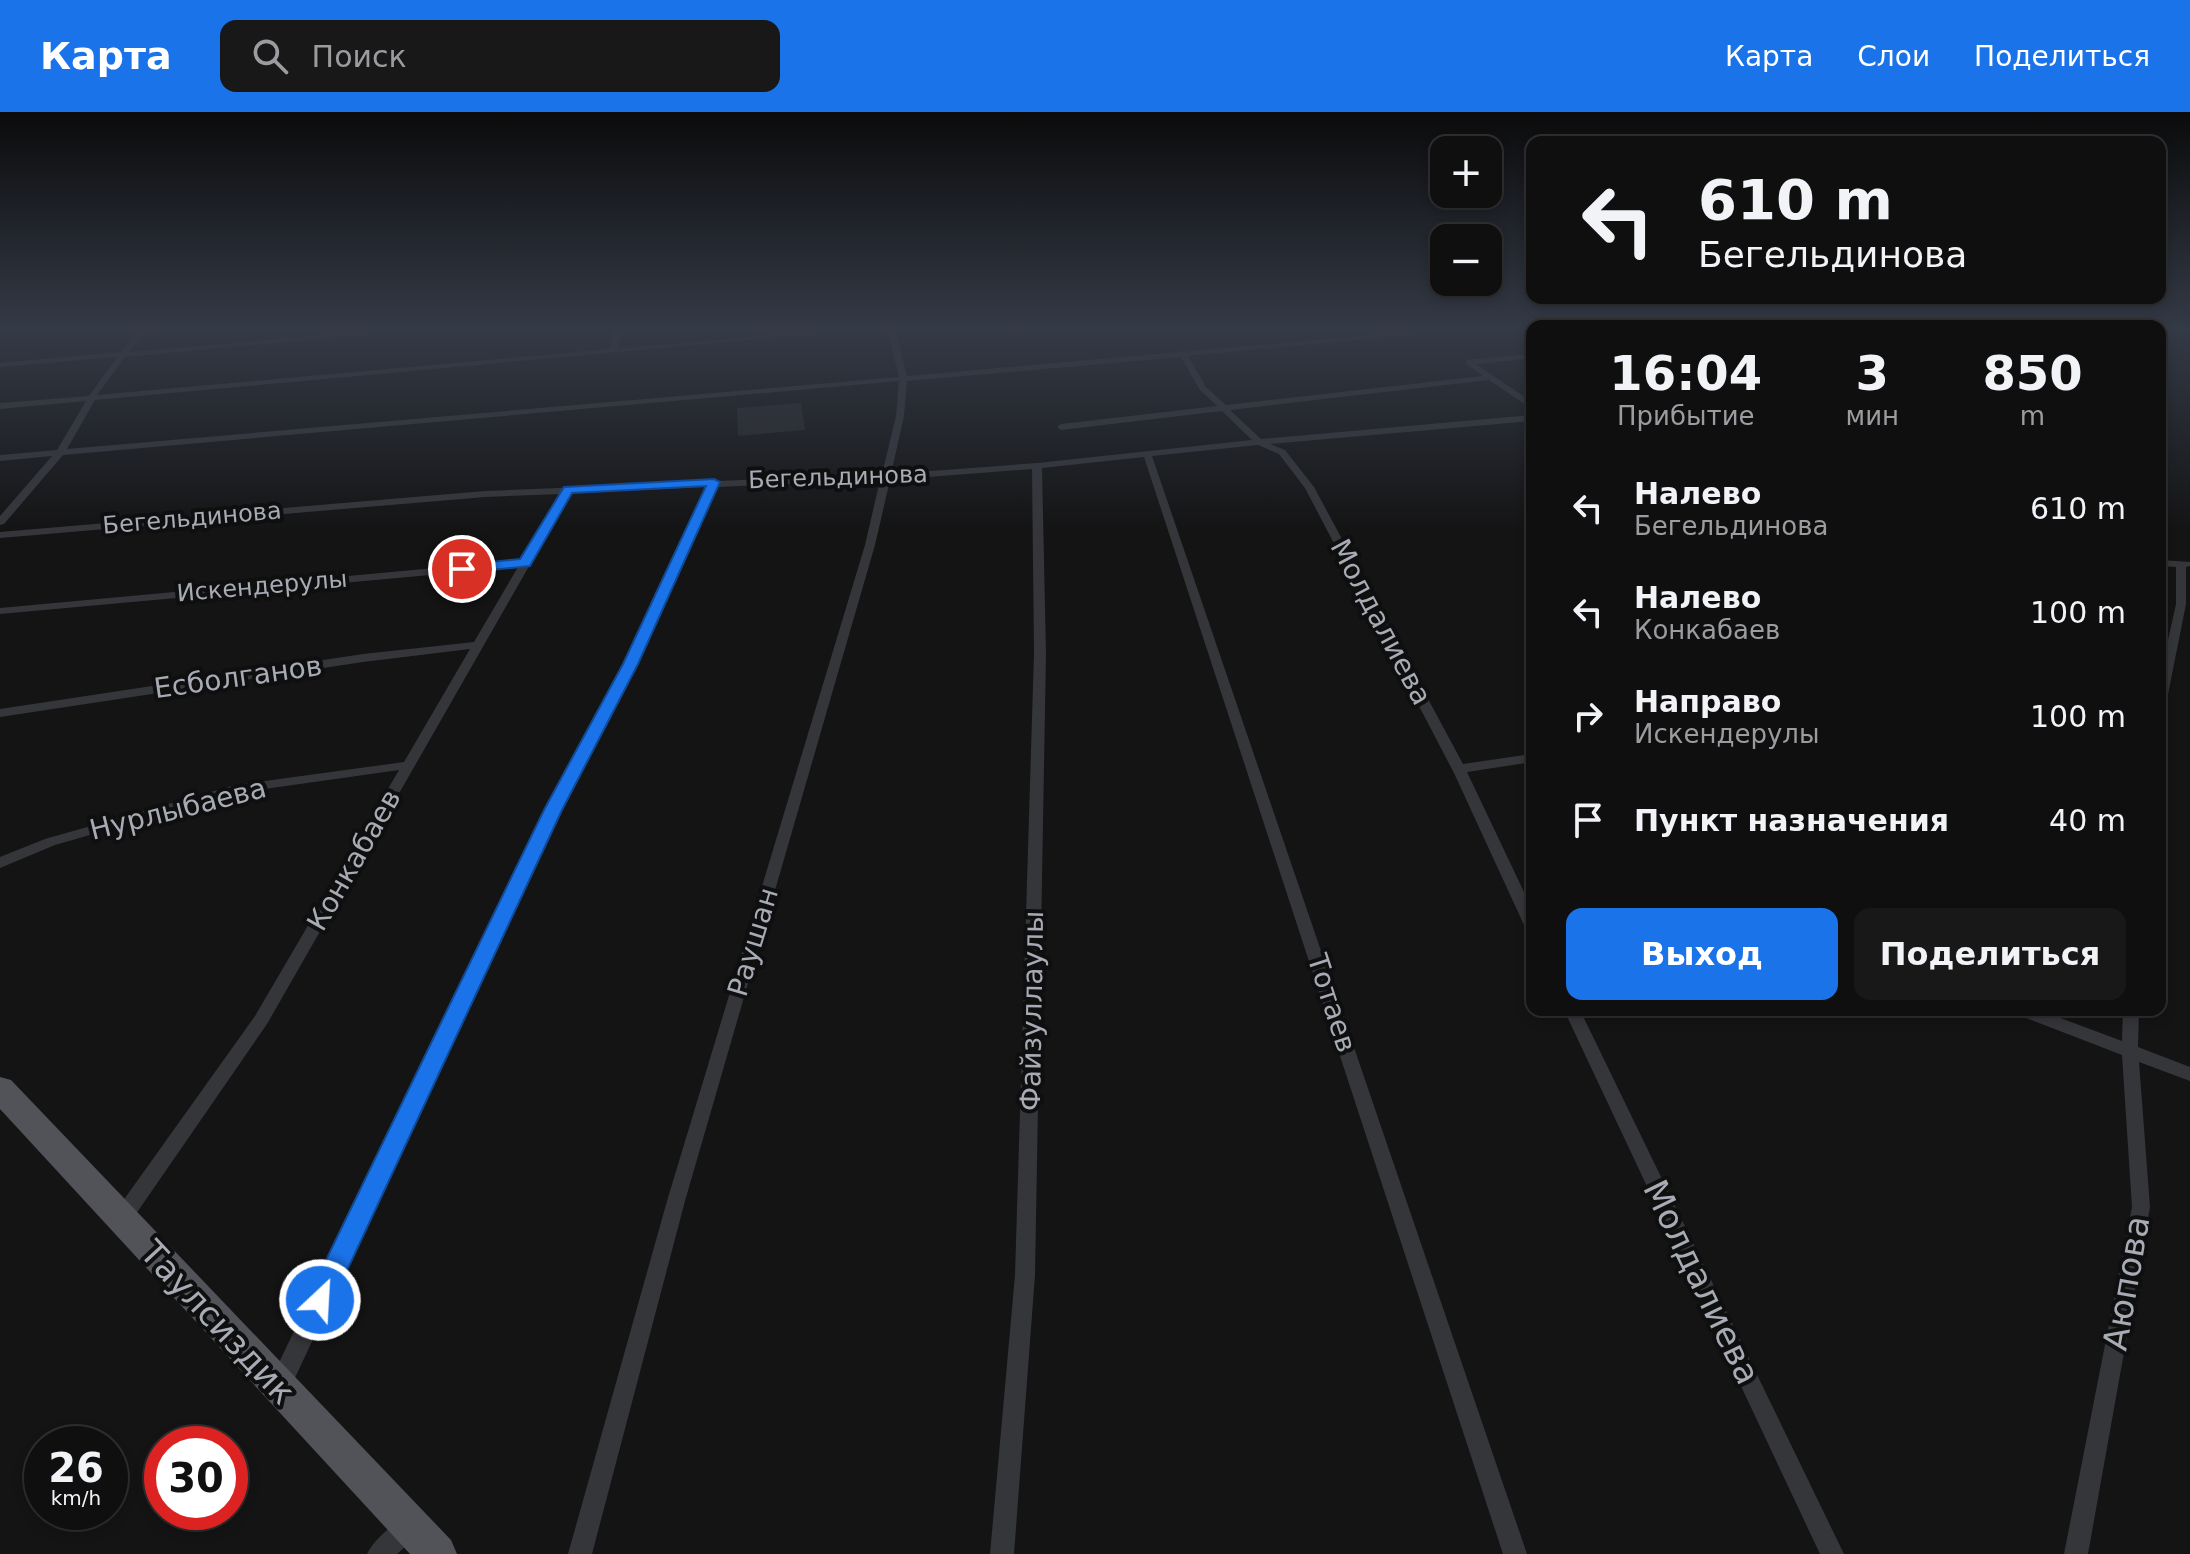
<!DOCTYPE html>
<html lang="ru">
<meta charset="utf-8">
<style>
body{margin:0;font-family:"DejaVu Sans",sans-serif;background:#181819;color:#f1f3f6;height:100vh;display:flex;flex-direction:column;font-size:30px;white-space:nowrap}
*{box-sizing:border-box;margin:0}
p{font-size:26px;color:#9b9c9f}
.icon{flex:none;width:44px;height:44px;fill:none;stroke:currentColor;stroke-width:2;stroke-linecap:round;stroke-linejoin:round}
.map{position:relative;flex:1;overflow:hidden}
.details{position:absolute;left:1526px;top:208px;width:640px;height:696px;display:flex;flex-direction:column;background:#0f0f10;border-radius:16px;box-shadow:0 4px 12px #0003,0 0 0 2px #2f2f30}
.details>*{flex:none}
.guide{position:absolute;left:1526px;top:24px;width:640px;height:168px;border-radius:16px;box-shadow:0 4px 12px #0003,0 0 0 2px #2f2f30;background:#0f0f10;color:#f1f3f6;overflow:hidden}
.tools{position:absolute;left:1430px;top:24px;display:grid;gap:16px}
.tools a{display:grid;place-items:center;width:72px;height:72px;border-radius:16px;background:#0f0f10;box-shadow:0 4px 12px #0003,0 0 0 2px #2f2f30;font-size:40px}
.speed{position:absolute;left:24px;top:1314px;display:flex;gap:16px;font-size:40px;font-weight:700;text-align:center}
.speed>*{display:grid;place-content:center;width:104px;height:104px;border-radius:50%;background:#0f0f10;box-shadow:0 4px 12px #0003,0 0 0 2px #2f2f30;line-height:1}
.speed small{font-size:20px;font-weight:400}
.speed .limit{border:12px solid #d22;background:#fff;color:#111}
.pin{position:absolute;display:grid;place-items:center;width:68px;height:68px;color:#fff;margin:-34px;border:4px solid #fff;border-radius:50%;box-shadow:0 2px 8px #0007}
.me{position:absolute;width:88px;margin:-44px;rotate:25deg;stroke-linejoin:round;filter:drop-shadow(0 0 6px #0008)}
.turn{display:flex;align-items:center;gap:28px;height:168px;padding:0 40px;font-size:36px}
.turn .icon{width:104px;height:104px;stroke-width:2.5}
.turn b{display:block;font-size:56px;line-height:68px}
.eta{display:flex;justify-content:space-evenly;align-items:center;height:136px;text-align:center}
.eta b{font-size:48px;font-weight:600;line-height:56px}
.button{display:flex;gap:16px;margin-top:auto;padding:16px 40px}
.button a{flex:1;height:92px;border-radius:16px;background:#1a73e8;color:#fff;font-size:32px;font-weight:600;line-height:92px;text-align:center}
.button a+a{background:#181819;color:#f1f3f6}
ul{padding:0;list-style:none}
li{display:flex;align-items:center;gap:24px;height:104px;padding:0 40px}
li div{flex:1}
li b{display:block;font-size:30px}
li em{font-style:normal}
header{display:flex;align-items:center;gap:48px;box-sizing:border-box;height:112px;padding:0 40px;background:#1a73e8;color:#fff}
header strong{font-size:38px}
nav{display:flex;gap:44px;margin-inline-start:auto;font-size:28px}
.search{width:560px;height:72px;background:#181819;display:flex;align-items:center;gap:20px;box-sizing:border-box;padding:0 28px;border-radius:16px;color:#9b9c9f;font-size:30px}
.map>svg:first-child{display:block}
</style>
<header>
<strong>Карта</strong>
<div class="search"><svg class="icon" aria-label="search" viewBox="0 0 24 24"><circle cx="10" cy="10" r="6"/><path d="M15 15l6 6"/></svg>Поиск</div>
<nav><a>Карта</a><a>Слои</a><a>Поделиться</a></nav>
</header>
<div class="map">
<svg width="2190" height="1442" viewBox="0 0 2190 1442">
<rect width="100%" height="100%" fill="#141415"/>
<path fill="#272729" d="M801,291L805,318L738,324L737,296Z"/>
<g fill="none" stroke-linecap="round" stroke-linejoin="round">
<path fill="#35363a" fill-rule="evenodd" d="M140,216H147L129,240L403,216H435L125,245L97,283L610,237L614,216H622L618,237L848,216H879L95,288L67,337L899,265L887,216H895L907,264L1451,216H1483L1188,244L1206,275L1226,293L1483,264L1466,252V248L1532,242V246L1476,252L1532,290V297L1489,268L1230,298L1261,327L1532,303V309L1270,332L1285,338L1314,375L1463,652L1532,642V650L1467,660L1532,797V818L1527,817L1524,813L1454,661L1305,376L1279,342L1258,333L1152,344L1527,1442H1503L1144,345L1042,356L1046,541L1035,1163L1014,1442H990L1015,1163L1034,541L1032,357L890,368L875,433L685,1089L592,1442H568L667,1089L865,433L880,368L716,375L636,552L560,698L287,1283L279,1286L271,1283L268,1275L271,1267L546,698L624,552L707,375L571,381L267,912L129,1112L122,1115L115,1112L112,1106L115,1100L255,904L399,658L236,681L55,733L0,756V745L45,727L235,673L404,650L470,537L363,550L0,605V597L363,542L474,530L518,455L0,502V496L522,448L561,382L485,385L0,426V420L485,379L710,370L714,367L718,369L882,362L896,304L899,269L63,343L4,412L0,413V404L52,344L0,349V343L57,338L86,289L0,297V291L89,284L117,245L0,255V251L121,240ZM1181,245L1200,278L1217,294L1061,312L1057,315L1061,318L1222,299L1252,328L1037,351L891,362L904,304L907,269Z
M2160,448L2190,450V454L2186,455V492L2166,592L2160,596V564L2176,492V455L2160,454Z
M1564,898H1580L1844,1442H1820Z
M2014,898H2039L2122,929L2123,898H2139L2138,935L2190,955V969L2139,950L2150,1095L2088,1442H2064L2132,1095L2122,943L2016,902Z
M409,1404L417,1408L421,1416L417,1424L397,1442H367C374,1427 394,1411 409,1404Z"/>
<path fill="#525358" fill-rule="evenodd" d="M0,965L11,968L451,1428L457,1442H410L0,997Z"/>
</g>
<linearGradient id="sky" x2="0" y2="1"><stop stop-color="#0b0b0c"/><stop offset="0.52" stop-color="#343a46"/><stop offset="1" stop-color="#343a46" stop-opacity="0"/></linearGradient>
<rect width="2190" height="418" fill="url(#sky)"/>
<path fill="#1a73e8" stroke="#114b97" stroke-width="2" d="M714,367L720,370L638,552L562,698L329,1197L320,1201L311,1197L307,1188L311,1179L544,698L623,552L706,374L572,381L530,454L462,461L455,457L462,453L520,447L564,375Z"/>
<g text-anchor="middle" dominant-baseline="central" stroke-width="8" stroke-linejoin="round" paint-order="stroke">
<g font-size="24" fill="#a7abb4" stroke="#0f0f10">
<text transform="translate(838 365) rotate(-2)">Бегельдинова</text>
<text transform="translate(192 406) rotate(-5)">Бегельдинова</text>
<text transform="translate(262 474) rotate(-5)">Искендерулы</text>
</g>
<g font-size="28" fill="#a7abb4" stroke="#0f0f10">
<text transform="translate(1381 510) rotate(62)">Молдалиева</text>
<text transform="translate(238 565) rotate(-8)">Есболганов</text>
<text transform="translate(178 697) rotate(-14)">Нурлыбаева</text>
<text transform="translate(354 748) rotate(-60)">Конкабаев</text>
<text transform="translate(753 830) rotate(-73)">Раушан</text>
<text transform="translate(1332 891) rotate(72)">Тотаев</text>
<text transform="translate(1032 899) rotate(-89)">Файзуллаулы</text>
</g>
<g font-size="34" fill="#a7abb4" stroke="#0f0f10">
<text transform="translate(1702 1170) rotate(64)">Молдалиева</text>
<text transform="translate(2126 1171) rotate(-80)">Аюпова</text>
<text transform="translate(218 1210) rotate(47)">Таулсиздик</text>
</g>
</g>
</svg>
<div class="tools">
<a>+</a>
<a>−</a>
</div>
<div class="speed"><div>26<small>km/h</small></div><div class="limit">30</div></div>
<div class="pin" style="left:462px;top:457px;background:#d93025"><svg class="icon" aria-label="arrive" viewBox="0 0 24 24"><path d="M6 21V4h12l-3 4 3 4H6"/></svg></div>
<svg class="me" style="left:320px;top:1188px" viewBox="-20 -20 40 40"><circle r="17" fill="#1a73e8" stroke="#fff" stroke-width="3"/><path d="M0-11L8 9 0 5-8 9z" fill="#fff"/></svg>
<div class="guide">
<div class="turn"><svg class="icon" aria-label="left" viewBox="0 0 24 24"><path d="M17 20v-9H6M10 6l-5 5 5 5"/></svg><div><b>610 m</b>Бегельдинова</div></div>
</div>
<section class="details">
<div class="eta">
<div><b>16:04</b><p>Прибытие</p></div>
<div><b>3</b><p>мин</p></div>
<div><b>850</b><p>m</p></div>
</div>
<ul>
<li><svg class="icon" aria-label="left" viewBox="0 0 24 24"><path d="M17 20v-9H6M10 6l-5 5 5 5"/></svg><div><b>Налево</b><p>Бегельдинова</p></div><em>610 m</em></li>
<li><svg class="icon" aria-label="left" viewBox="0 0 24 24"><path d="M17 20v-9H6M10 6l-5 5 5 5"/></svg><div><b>Налево</b><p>Конкабаев</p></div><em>100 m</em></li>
<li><svg class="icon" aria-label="right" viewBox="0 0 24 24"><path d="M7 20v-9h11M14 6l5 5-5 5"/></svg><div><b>Направо</b><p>Искендерулы</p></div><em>100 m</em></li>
<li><svg class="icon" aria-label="arrive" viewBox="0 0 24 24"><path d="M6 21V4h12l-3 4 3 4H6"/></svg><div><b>Пункт назначения</b></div><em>40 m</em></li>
</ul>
<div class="button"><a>Выход</a><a>Поделиться</a></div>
</section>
</div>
